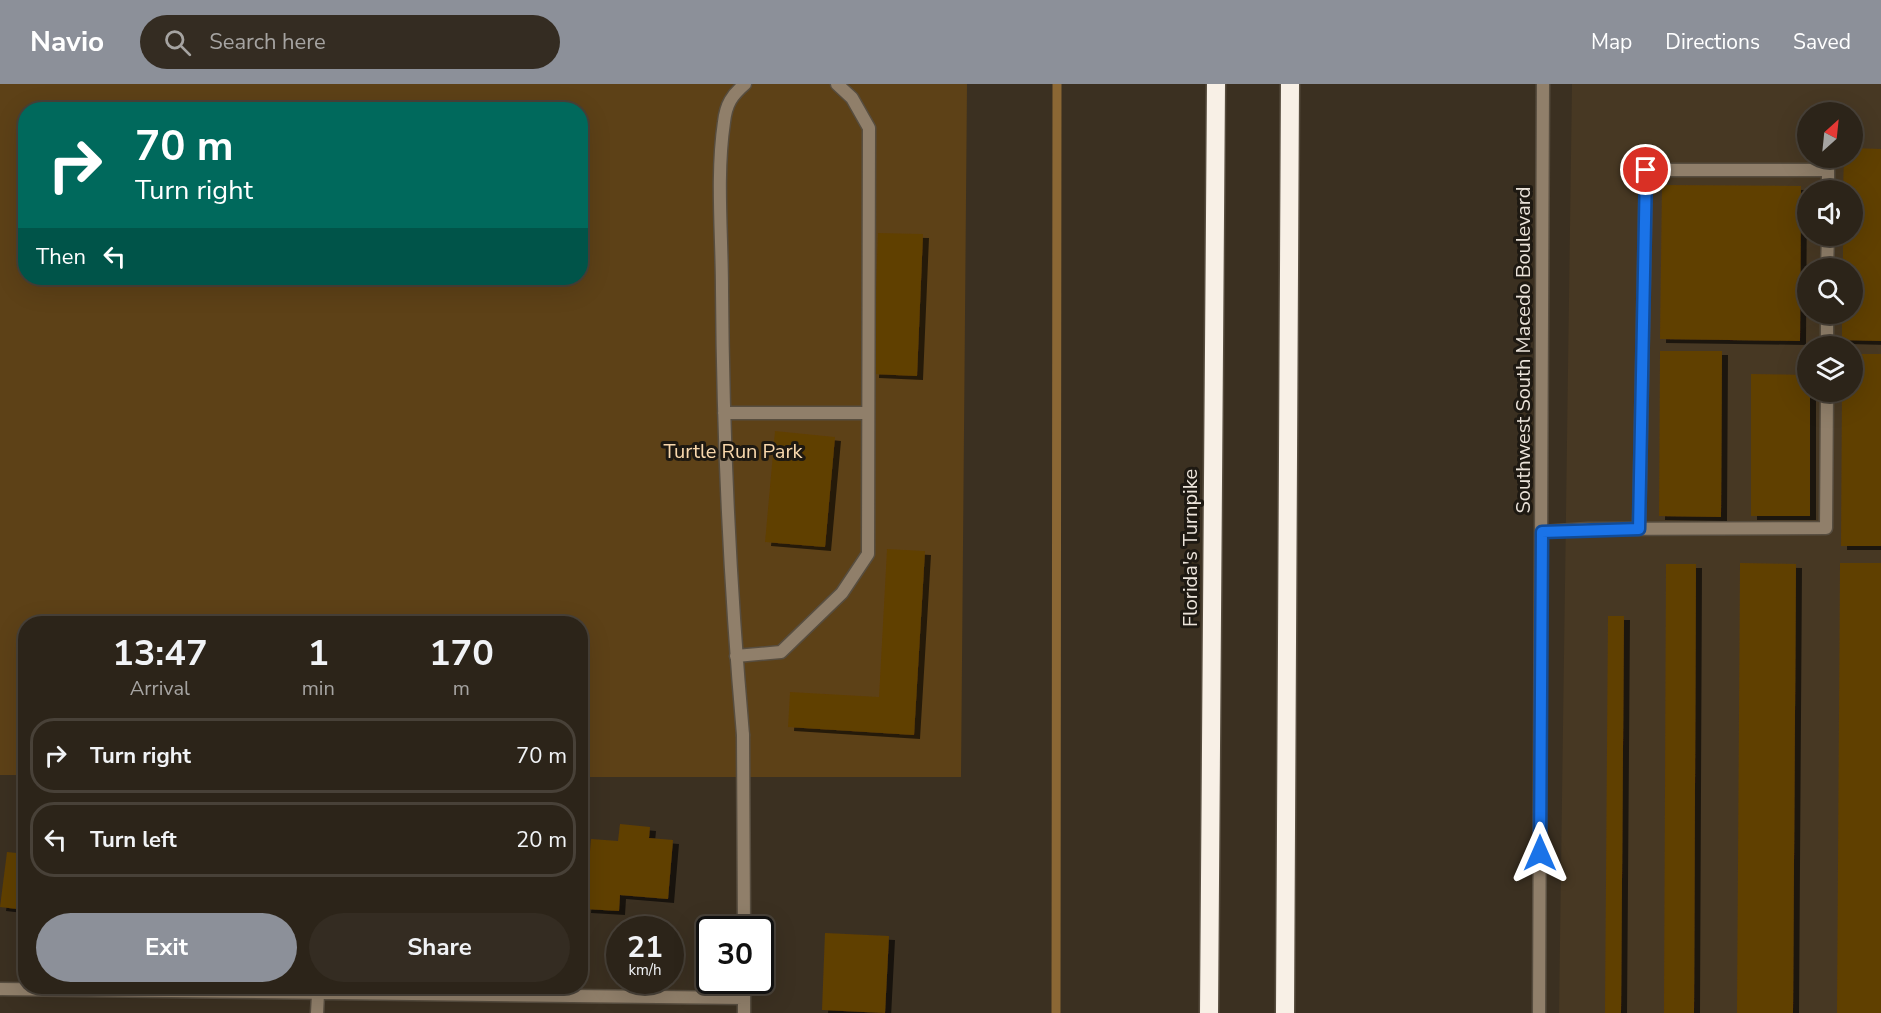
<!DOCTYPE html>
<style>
body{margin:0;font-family:"Nunito Sans",sans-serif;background:#342c22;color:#f1f3f6;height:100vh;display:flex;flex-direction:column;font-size:22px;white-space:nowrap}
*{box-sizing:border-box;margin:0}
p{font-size:20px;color:#a6a4a2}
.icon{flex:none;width:33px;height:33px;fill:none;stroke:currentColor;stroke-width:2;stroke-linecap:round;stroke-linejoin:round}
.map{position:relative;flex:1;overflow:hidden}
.sheet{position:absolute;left:18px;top:532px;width:570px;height:378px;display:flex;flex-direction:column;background:#2c2419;border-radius:24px;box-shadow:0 6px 24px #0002,0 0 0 2px #484138}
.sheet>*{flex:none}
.banner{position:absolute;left:18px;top:18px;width:570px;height:183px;border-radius:24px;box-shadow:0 6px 24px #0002,0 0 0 2px #484138;background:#00695c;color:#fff;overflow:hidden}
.needle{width:39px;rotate:27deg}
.tools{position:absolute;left:1797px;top:18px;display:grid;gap:12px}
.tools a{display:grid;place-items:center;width:66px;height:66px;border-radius:50%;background:#2c2419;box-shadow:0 6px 24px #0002,0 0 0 2px #484138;font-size:30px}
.speed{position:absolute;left:606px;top:832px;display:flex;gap:12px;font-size:30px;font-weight:700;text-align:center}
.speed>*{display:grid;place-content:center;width:78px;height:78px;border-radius:50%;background:#2c2419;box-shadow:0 6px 24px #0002,0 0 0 2px #484138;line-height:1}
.speed small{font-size:15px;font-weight:400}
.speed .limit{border:3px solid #111;border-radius:9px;background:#fff;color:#111}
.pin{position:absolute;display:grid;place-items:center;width:51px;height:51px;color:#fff;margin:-26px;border:3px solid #fff;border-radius:50%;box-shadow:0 2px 6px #0007}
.me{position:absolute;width:66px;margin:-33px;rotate:0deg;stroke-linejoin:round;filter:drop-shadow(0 0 4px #0008)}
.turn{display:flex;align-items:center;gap:21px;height:126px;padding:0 18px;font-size:27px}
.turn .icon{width:78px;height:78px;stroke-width:2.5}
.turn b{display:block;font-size:42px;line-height:51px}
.then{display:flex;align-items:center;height:57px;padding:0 18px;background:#0003;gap:12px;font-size:22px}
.eta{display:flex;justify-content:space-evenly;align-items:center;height:102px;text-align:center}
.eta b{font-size:36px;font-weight:700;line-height:42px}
.primary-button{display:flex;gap:12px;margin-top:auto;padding:12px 18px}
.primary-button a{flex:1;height:69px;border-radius:36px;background:#8c9099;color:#fff;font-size:24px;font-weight:700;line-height:69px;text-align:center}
.primary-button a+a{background:#342c22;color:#f1f3f6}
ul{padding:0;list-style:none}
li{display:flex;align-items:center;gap:18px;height:75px;margin:0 12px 9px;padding:0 6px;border:3px solid #484138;border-radius:24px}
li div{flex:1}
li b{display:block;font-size:22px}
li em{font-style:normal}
header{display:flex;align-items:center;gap:36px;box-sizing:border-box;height:84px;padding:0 30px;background:#8c9099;color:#fff}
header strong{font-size:28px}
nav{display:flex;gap:33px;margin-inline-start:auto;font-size:21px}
.search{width:420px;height:54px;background:#342c22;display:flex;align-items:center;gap:15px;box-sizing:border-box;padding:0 21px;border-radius:33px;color:#a6a4a2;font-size:22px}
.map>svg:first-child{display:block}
</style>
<header>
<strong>Navio</strong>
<div class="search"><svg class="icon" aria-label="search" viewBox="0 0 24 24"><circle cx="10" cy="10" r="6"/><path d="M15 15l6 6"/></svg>Search here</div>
<nav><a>Map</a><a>Directions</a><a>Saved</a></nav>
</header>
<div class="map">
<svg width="1881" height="929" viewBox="0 0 1881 929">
<defs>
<filter id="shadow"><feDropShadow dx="6" dy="4" stdDeviation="0" flood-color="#0009"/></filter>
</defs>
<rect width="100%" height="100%" fill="#3b3021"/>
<path fill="#473823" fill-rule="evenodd" d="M1572,0H1881V929H1559ZM1808,28H1852V74H1808ZM1808,106H1852V152H1808ZM1808,184H1852V230H1808ZM1808,262H1852V308H1808Z"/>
<path fill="#5d4117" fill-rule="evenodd" d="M0,0H967L961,693H581L580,540H26L25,691H0ZM26,26H580V194H26Z"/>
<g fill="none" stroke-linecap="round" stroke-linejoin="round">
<path stroke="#8b6734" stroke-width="9" d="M1056,929L1057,0"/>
</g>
<path fill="#613f02" filter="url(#shadow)" d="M1852,64L1881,65V257L1842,256V230H1852V184H1843V152H1852V106H1843L1844,74H1852Z
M1662,101L1801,102L1800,257L1660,255Z
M878,149L923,150L917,292L873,290Z
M1660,267H1722L1721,433L1659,432Z
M1852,270H1881V462H1841L1842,308H1852Z
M1751,290L1808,291V308H1810V432H1751Z
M775,347L835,353L825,463L765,458Z
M887,465L925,467L914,651L788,643L790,608L879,613Z
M1740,479L1796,480L1793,929H1737Z
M1840,479H1881V929H1837Z
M1666,480H1696L1694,929H1664Z
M1608,532H1624L1621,929H1605Z
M620,740L650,743L649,754L673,756L668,815L620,811L619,827L585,825L591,755L618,757Z
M7,768L26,770V826L0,823Z
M825,849L889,852L885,929L822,926Z"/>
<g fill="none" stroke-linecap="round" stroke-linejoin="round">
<defs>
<path id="lane" d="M1827,184L1828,152
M1827,262V230
M724,329H868
M1639,445L1646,86H1828V106
M1542,448L1588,445L1826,444L1827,308
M736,572L781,568L842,509L868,470L869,44L852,14L837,0
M743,651C730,503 723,355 722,206C722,151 716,92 724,38C726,20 732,11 745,0"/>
<path id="street" d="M743,651L744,846
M0,905L744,914
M317,929L318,910
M744,929V897
M1539,929L1543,0"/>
<path id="highway" d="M1209,929L1216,0
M1285,929L1290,0"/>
</defs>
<use href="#lane" stroke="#574d3f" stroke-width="15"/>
<use href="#street" stroke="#574d3f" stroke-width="15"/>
<use href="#highway" stroke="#574d3f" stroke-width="21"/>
<use href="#lane" stroke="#907f6a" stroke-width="12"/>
<use href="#street" stroke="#907f6a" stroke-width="12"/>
<use href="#highway" stroke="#f8f0e6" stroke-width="18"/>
</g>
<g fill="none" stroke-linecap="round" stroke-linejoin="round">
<defs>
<path id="route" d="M1540,769L1542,448L1639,445L1646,86"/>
</defs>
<use href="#route" stroke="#114b97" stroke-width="15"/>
<use href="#route" stroke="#1a73e8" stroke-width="10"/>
</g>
<g text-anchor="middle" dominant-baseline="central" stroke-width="6" stroke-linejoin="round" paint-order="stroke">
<g font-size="20" fill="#ebe3da" stroke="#1e1912">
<text transform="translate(1523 266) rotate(-90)">Southwest South Macedo Boulevard</text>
<text transform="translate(1190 464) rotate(-90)">Florida's Turnpike</text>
</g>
<g font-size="20" fill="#f9d8ad" stroke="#1e1912">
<text x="733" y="367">Turtle Run Park</text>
</g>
</g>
</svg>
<div class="tools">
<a><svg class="needle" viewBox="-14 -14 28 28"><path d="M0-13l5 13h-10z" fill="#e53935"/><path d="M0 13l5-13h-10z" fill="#a6a4a2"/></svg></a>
<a><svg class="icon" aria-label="sound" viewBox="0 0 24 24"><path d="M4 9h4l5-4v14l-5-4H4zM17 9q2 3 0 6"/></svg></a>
<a><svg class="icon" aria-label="search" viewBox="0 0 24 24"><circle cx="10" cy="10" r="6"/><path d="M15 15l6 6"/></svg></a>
<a><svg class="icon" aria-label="layers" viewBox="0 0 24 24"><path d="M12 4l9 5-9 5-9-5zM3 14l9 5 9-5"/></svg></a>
</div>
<div class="speed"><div>21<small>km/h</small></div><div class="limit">30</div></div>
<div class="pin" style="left:1646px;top:86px;background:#d93025"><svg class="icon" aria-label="arrive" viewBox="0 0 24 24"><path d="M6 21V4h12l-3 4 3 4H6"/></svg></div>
<svg class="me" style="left:1540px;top:769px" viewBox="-20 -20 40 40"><path d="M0-17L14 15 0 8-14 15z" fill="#1a73e8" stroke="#fff" stroke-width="4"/></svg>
<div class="banner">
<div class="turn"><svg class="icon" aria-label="right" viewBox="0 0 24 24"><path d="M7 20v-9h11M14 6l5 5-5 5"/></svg><div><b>70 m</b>Turn right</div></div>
<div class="then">Then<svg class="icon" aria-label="left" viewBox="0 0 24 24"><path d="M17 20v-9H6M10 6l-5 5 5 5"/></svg></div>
</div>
<section class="sheet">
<div class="eta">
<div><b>13:47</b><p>Arrival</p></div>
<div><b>1</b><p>min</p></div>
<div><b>170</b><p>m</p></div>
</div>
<ul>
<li><svg class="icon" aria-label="right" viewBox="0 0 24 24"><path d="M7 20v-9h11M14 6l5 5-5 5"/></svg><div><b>Turn right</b></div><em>70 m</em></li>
<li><svg class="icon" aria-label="left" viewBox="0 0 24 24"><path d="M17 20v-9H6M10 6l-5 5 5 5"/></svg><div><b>Turn left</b></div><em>20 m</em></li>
</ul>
<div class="primary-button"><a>Exit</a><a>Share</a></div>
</section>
</div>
